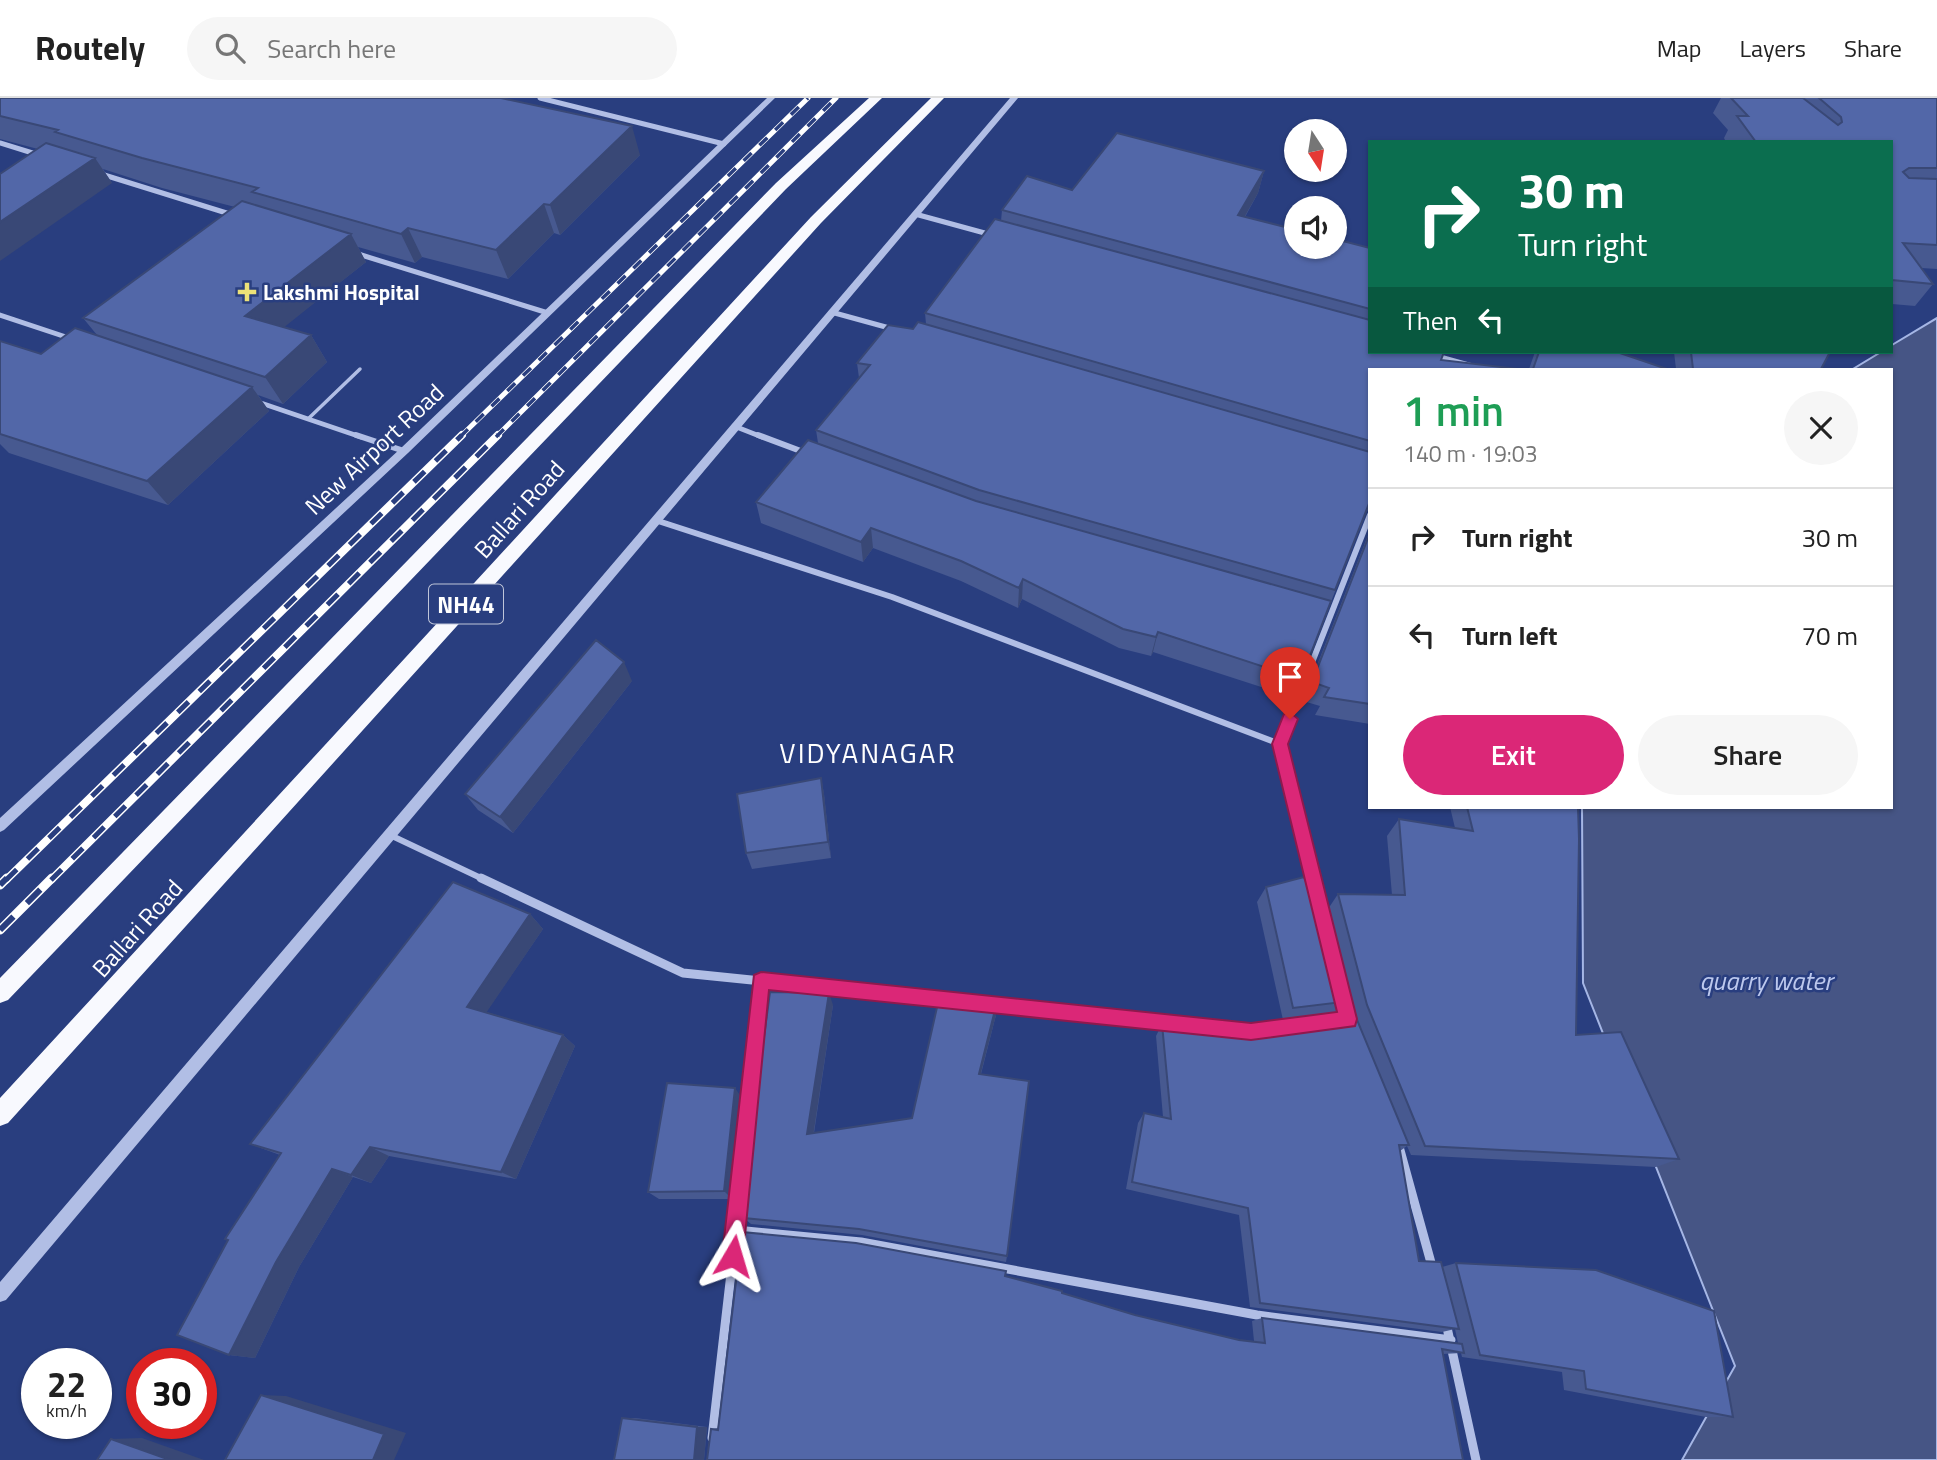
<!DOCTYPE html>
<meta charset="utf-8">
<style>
body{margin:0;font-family:"Titillium Web",sans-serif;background:#f6f6f6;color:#222;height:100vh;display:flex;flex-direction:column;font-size:26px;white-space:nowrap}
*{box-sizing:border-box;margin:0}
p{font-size:23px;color:#767676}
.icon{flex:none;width:38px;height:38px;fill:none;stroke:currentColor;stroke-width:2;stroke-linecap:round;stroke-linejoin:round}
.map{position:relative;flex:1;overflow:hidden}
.drawer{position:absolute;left:1368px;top:270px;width:525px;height:441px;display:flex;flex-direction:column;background:#fff;border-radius:0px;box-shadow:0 2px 5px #0004}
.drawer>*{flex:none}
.hud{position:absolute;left:1368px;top:42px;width:525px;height:214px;border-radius:0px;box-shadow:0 2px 5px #0004;background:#0b6e4f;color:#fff;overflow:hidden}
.needle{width:46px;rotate:168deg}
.tools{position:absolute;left:1284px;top:21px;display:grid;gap:14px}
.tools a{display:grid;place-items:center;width:63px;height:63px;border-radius:50%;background:#fff;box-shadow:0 2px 5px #0004;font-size:35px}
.speed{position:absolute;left:21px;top:1250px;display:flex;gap:14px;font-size:35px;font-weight:700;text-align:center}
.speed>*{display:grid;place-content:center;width:91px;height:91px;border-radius:50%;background:#fff;box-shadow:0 2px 5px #0004;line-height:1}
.speed small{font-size:18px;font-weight:400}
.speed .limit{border:10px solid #d22;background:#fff;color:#111}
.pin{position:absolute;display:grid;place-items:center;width:60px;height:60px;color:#fff;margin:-72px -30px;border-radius:50% 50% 50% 0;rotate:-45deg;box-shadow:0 0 7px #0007}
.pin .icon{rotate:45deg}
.me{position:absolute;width:77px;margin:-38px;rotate:7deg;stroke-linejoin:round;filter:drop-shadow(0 0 5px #0008)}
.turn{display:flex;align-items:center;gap:24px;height:147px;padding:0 35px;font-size:32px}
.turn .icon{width:91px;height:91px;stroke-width:2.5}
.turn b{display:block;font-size:49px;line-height:60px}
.then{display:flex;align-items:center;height:66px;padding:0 35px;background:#0003;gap:14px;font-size:26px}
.round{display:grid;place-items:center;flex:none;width:74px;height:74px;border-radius:37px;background:#f6f6f6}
.overview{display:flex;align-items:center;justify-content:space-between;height:119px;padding:0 35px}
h1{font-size:42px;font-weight:600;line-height:52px;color:#1e9e55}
.primary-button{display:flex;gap:14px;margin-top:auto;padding:14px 35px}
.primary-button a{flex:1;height:80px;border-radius:42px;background:#db2777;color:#fff;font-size:28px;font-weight:600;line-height:80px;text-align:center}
.primary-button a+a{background:#f6f6f6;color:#222}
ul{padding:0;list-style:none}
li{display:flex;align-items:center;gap:21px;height:98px;padding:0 35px;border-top:2px solid #e0e0e0}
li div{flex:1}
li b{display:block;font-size:26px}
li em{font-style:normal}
header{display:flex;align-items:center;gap:42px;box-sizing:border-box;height:98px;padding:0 35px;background:#fff;border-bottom:2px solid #e0e0e0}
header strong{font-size:33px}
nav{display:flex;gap:38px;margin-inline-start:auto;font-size:24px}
.search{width:490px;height:63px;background:#f6f6f6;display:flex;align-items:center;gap:18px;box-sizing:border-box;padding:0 24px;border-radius:38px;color:#767676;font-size:26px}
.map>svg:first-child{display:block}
</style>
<header>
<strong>Routely</strong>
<div class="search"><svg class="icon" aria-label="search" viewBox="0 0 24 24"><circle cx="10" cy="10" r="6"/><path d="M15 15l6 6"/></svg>Search here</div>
<nav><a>Map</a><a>Layers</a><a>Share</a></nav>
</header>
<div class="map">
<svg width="1937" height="1362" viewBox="0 0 1937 1362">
<rect width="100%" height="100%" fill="#293e7f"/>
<path fill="#465585" stroke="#a5b6e5" stroke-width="2" d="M1937,220V1362H1682L1735,1268L1583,885L1582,709H1892V271H1853L1881,254H1892V247Z"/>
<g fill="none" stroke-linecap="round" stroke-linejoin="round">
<path stroke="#b1bee5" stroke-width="3.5" d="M308,321L360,271"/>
<path stroke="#b1bee5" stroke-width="5" d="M540,0L724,46
M0,45L39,57
M101,76L233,117
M915,116L992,137
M355,155L548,215
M831,214L893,231
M0,217L72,241
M1433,257L1483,271
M255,303L361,339
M734,328L762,339"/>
<path stroke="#b1bee5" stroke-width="6" d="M356,337L404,353
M758,337L806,355
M655,422L892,499L1280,646
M390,737L485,782
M1314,782L1280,646L1370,417"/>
<path stroke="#b1bee5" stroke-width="9" d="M481,780L683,875L947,902
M1313,780L1319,802
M987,906L1240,932
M750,998L761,883
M1398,1045L1433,1172
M741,1086L736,1132L861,1144L1257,1217L1451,1242
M1446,1225L1476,1362
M712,1340L736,1132"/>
<path fill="#b1bee5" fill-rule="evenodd" d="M767,0H775L408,355L4,732L0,734V720L400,351Z
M1010,0H1018L6,1202L0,1204V1184Z"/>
<path fill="#f8f9fe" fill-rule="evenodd" d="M869,0H882L786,91L8,902L0,905V880L776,85Z
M931,0H944L821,125L8,1025L0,1028V1000L811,119Z"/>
<defs>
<path id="rail-far2" d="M460,339L808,0
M496,339L836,0"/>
<path id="rail-far1" d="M6,782L462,337
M51,782L498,337"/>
<path id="rail" d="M0,787L7,780
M0,832L52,780"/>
</defs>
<use href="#rail-far2" stroke="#fff" stroke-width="5"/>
<use href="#rail-far1" stroke="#fff" stroke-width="8"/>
<use href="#rail" stroke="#fff" stroke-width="9"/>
<use href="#rail-far2" stroke="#293e7f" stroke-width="3.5" stroke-dasharray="11" stroke-linecap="butt"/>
<use href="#rail-far1" stroke="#293e7f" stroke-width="5" stroke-dasharray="15" stroke-linecap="butt"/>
<use href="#rail" stroke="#293e7f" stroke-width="6" stroke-dasharray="19" stroke-linecap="butt"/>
</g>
<path fill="#475990" d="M0,0L640,57L560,137L554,135L508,181L422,159L415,165L358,149L366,164L283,229L311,237L327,264L283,306L258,297L269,313L168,407L9,355L0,346V243L41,256L97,237L83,220L235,109L162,90L103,71L112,85L38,51L0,41Z
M1721,0H1937V171L1921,170L1933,186L1915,208L1892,206V44H1726L1724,40L1728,32L1713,15Z
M1264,73L1258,95L1245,119L1370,150V412H1368L1366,414L1301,581L1292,599L1153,554L1151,558L1119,550L1022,501L1018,510L961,483L873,450L863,464L761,425L756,404L818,345L816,332L859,280L857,265L913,231L926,226L925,215L1001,123L1002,112L1072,92Z
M1535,254H1617L1667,271H1529Z
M1674,254H1830L1821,271H1676Z
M1370,432V626L1315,617L1320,608L1303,603Z
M632,583L513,735L478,712L465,696Z
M821,680L824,696L831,760L752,771L746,755Z
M1450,709H1578L1576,937L1679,1061L1656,1069L1411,1057L1407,1048L1400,1053L1419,1163L1442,1169L1456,1165L1733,1319H1706L1564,1292L1562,1274L1462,1259L1461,1255L1443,1256L1463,1362L711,1331L718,1330L1005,1178L1135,1217L1239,1242L1254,1243L1252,1223L1262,1220L1458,1245L1455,1231L1442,1234L1250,1209L1239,1117L1126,1091L1138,1025L1144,1015L1163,1019L1156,938L1162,926L1227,932L1354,917L1351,903L1339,915L1283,922L1257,804L1266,789L1348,892L1328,811L1338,796L1392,797L1387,738L1399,721L1455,730Z
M530,816L543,831L486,914L563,937L575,948L516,1081L389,1058L371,1085L353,1079L299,1169L255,1260L229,1257L280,1057L250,1046Z
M833,907L814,1035L912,1020L996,917L981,976L1007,1158L1006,1164L862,1137L751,1126L744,1120L746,1100L739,1093L757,991Z
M742,1000L732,1101H659L648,1094Z
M622,1320H635L707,1329L704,1362Z"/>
<path fill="#394876" d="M632,28L640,57L560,137L550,107Z
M95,60L112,85L0,163V124Z
M1264,73L1258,95L1233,139L1238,117Z
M544,106L554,135L508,181L496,152Z
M408,130L422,159L415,165L401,136Z
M351,136L366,164L263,246L245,218Z
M311,237L327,264L283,306L265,279Z
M252,289L269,313L168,407L147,383Z
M871,430L873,450L863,464L861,444Z
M1023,481L1022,501L1018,510L1019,490Z
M1158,534L1153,554L1151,558L1156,539Z
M624,564L632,583L513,735L500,719Z
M821,680L824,696L831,760L828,744Z
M530,816L543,831L482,921L467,909Z
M829,895L833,907L812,1045L807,1036Z
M997,904L996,917L978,986L979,976Z
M563,937L575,948L516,1081L501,1074Z
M735,990L742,1000L732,1101L724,1093Z
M370,1049L389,1058L371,1085L351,1077Z
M332,1071L353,1079L299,1169L255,1260L229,1257L276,1164Z
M261,1297L286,1298L406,1335L394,1362H373Z
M697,1329H707L704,1362H694Z
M142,1340L204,1362H170L111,1341Z"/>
<path fill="#5267a8" stroke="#394876" stroke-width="2" d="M0,0H501L632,28L550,107L544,106L496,152L408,130L401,136L252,94L258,90L142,60L55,34L58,32L0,18Z
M1731,0H1803L1838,27L1842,24L1841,19L1819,0H1937V70H1909L1903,74L1909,80L1937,81V147L1903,145L1933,186L1892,182V44H1756L1737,18H1748Z
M1117,35L1264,73L1238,117L1297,132V149H1335V141L1370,150V211L1002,112L1027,78L1072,92Z
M46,45L95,60L0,124V76Z
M242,103L351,136L245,218L311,237L265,279L83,220Z
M995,121L1370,222V254H1444L1441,262L1518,271H1370V343L925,215Z
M918,224L1370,354V403L1335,492L979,392L816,332L870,267L857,265L888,227L913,231Z
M75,230L252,289L147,383L0,336V243L41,256Z
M1539,254H1617L1667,271H1533Z
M1691,254H1830L1821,271H1693Z
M808,342L976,403L1331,503L1301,581L1158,534L1156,539L1123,531L1023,481L1019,490L961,463L871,430L861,444L756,404Z
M1370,435V606L1324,599L1329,590L1312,584Z
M596,542L624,564L500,719L465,696Z
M821,680L828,744L746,755L737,696Z
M1467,709H1578L1579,741L1576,937L1621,934L1679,1061L1425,1048L1367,907L1338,796L1405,797L1399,721L1473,733Z
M1304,779L1311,795L1323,796L1351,903L1293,910L1266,789Z
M453,784L530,816L467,909L563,937L501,1074L370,1049L351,1077L332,1071L276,1164L229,1257L177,1237L228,1142L225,1141L281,1055L250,1046Z
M770,894L829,895L807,1036L912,1020L940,896L997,904L979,976L1029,983L1007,1158L859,1131L744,1120L747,1093H739L749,991H757Z
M1355,917L1409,1047H1399L1419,1163L1441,1164L1459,1231L1260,1205L1248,1110L1132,1084L1144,1015L1171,1021L1162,926L1227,932Z
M667,985L735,990L724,1093L648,1094Z
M742,1134L856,1145L1006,1173L1005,1178L1062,1193V1195L1135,1217L1239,1242L1265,1245L1262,1220L1462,1246L1464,1255L1442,1251L1463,1362H707L711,1331L718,1332Z
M1456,1165L1596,1172L1714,1213L1733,1319L1586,1291L1584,1273L1480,1257Z
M261,1297L384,1336L373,1362H225Z
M622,1320L697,1329L694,1362H614Z
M111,1341L170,1362H97Z"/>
<path fill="#db2777" stroke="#8e194d" stroke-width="2" d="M1290,614L1298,621L1288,646L1357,921L1355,928L1251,942L769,892L743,1158L740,1166L733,1169L725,1166L722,1158L754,877L761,874L1251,925L1337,914L1272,646L1284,616Z"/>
<path fill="#ece178" stroke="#293e7f" stroke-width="2.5" d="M243.5 183.5h7v7h7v7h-7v7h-7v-7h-7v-7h7z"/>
<g text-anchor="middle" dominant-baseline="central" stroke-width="5" stroke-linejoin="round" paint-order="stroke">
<g font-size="21" font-weight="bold" fill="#fff" stroke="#293e7f" text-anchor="start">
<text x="263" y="194">Lakshmi Hospital</text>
</g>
<rect fill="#293e7f" stroke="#bfc5d9" stroke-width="2" x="429" y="486.5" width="74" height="39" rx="5"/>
<g font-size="23" font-weight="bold" fill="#fff">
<text x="466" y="506">NH44</text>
</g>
<g font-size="24" fill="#fff" stroke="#293e7f">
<text transform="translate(374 351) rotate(-43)">New Airport Road</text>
<text transform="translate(519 411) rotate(-48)">Ballari Road</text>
<text transform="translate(137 830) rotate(-48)">Ballari Road</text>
</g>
<g font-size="26" font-style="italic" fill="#bcc8ed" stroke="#293e7f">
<text x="1766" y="882">quarry water</text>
</g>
<g font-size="28" letter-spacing="2" fill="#fff" stroke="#293e7f">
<text x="868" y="654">VIDYANAGAR</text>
</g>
</g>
</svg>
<div class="tools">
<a><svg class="needle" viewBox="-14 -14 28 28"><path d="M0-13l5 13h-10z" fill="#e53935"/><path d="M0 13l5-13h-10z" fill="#767676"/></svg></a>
<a><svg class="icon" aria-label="sound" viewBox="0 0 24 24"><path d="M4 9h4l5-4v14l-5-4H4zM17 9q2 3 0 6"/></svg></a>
</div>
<div class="speed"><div>22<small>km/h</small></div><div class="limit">30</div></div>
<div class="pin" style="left:1290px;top:621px;background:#d93025"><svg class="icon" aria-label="arrive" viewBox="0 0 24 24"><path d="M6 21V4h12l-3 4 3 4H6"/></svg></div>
<svg class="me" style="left:733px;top:1158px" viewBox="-20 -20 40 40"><path d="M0-17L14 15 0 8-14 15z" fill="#db2777" stroke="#fff" stroke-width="4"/></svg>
<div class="hud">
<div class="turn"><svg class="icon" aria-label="right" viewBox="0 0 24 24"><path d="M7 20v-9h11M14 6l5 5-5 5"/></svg><div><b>30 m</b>Turn right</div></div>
<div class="then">Then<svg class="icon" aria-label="left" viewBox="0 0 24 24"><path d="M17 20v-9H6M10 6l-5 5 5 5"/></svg></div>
</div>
<section class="drawer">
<div class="overview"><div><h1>1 min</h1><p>140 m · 19:03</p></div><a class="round"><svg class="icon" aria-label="close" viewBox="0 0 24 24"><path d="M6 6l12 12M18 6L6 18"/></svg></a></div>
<ul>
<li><svg class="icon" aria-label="right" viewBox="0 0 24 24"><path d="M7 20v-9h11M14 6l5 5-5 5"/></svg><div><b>Turn right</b></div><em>30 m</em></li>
<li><svg class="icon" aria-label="left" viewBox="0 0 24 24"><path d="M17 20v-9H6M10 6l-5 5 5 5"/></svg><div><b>Turn left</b></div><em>70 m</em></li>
</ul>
<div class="primary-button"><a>Exit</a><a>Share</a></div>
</section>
</div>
